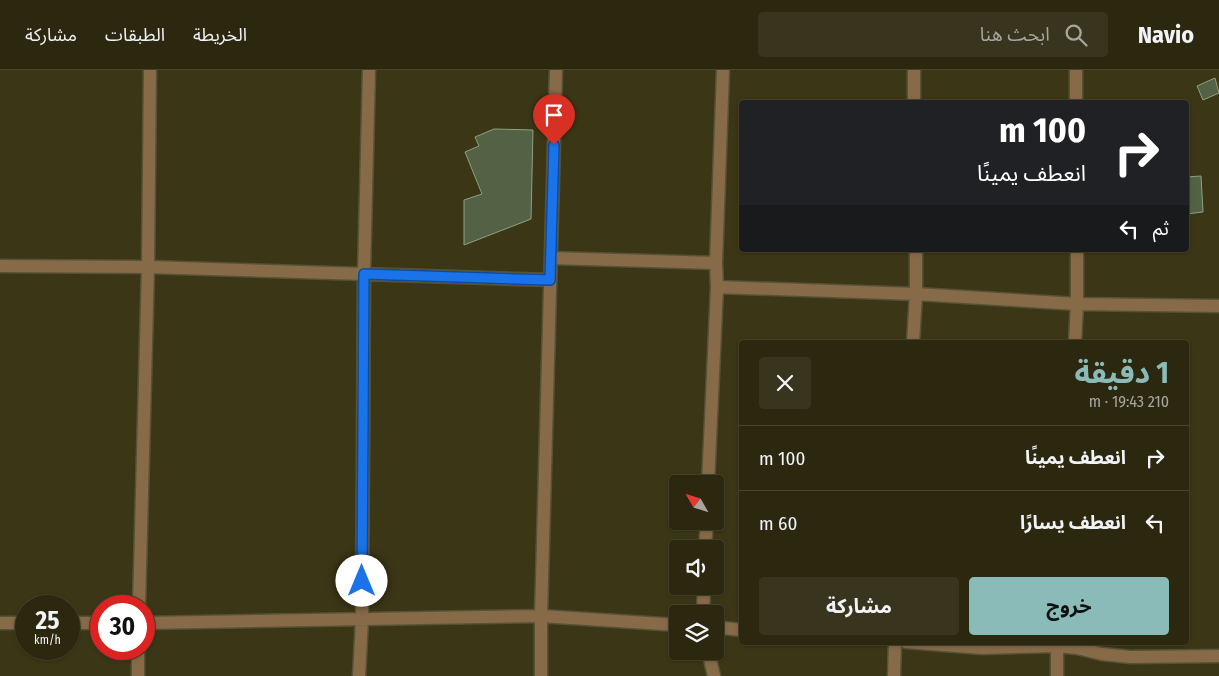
<!DOCTYPE html>
<html lang="ar">
<meta charset="utf-8">
<style>
body{margin:0;font-family:"Fira Sans Condensed","Noto Sans Arabic",sans-serif;background:#38341e;color:#f1f3f6;direction:rtl;height:100vh;display:flex;flex-direction:column;font-size:19px;white-space:nowrap}
*{box-sizing:border-box;margin:0}
p{font-size:16px;color:#a6a69f}
.icon{flex:none;width:28px;height:28px;fill:none;stroke:currentColor;stroke-width:2;stroke-linecap:round;stroke-linejoin:round}
.map{position:relative;flex:1;overflow:hidden;direction:ltr}
.details{position:absolute;left:739px;top:270px;width:450px;height:305px;display:flex;flex-direction:column;background:#2c2810;border-radius:5px;box-shadow:0 1px 4px #0004,0 0 0 1px #484430;direction:rtl}
.details>*{flex:none}
.top-card{position:absolute;left:739px;top:30px;width:450px;height:152px;border-radius:5px;box-shadow:0 1px 4px #0004,0 0 0 1px #484430;direction:rtl;background:#202124;color:#fff;overflow:hidden}
.needle{width:32px;rotate:309deg}
.buttons{position:absolute;left:669px;top:405px;display:grid;gap:10px}
.buttons a{display:grid;place-items:center;width:55px;height:55px;border-radius:5px;background:#2c2810;box-shadow:0 1px 4px #0004,0 0 0 1px #484430;font-size:25px}
.speed{position:absolute;left:15px;top:525px;display:flex;gap:10px;font-size:25px;font-weight:700;text-align:center}
.speed>*{display:grid;place-content:center;width:65px;height:65px;border-radius:50%;background:#2c2810;box-shadow:0 1px 4px #0004,0 0 0 1px #484430;line-height:1}
.speed small{font-size:12px;font-weight:400}
.speed .limit{border:8px solid #d22;background:#fff;color:#111}
.pin{position:absolute;display:grid;place-items:center;width:42px;height:42px;color:#fff;margin:-51px -21px;border-radius:50% 50% 50% 0;rotate:-45deg;box-shadow:0 0 5px #0007}
.pin .icon{rotate:45deg}
.me{position:absolute;width:55px;margin:-28px;rotate:0deg;stroke-linejoin:round;filter:drop-shadow(0 0 4px #0008)}
.turn{display:flex;align-items:center;gap:18px;height:105px;padding:0 20px;font-size:22px}
.turn .icon{width:65px;height:65px;stroke-width:2.5}
.turn b{display:block;font-size:35px;line-height:42px}
.then{display:flex;align-items:center;height:48px;padding:0 20px;background:#0003;gap:10px;font-size:19px}
.round{display:grid;place-items:center;flex:none;width:52px;height:52px;border-radius:5px;background:#38341e}
.headline{display:flex;align-items:center;justify-content:space-between;height:85px;padding:0 20px}
h1{font-size:30px;font-weight:700;line-height:38px;color:#8bbbb9}
.cta{display:flex;gap:10px;margin-top:auto;padding:10px 20px}
.cta a{flex:1;height:58px;border-radius:5px;background:#8bbbb9;color:#111;font-size:20px;font-weight:700;line-height:58px;text-align:center}
.cta a+a{background:#38341e;color:#f1f3f6}
ul{padding:0;list-style:none}
li{display:flex;align-items:center;gap:15px;height:65px;padding:0 20px;border-top:1px solid #484430}
li div{flex:1}
li b{display:block;font-size:19px}
li em{font-style:normal}
header{display:flex;align-items:center;gap:30px;box-sizing:border-box;height:70px;padding:0 25px;background:#2c2810;border-bottom:1px solid #484430}
header strong{font-size:24px}
nav{display:flex;gap:28px;margin-inline-start:auto;font-size:18px}
.search{width:350px;height:45px;background:#38341e;display:flex;align-items:center;gap:12px;box-sizing:border-box;padding:0 18px;border-radius:5px;color:#a6a69f;font-size:19px}
.map>svg:first-child{display:block}
</style>
<header>
<strong>Navio</strong>
<div class="search"><svg class="icon" aria-label="search" viewBox="0 0 24 24"><circle cx="10" cy="10" r="6"/><path d="M15 15l6 6"/></svg>ابحث هنا</div>
<nav><a>الخريطة</a><a>الطبقات</a><a>مشاركة</a></nav>
</header>
<div class="map">
<svg width="1219" height="606" viewBox="0 0 1219 606">
<rect width="100%" height="100%" fill="#3b3616"/>
<path fill="#536244" stroke="#90a081" d="M1215,8L1219,23L1203,30L1197,16Z
M494,59L533,60L531,149L464,175V130L482,124L465,82L479,76L475,67Z
M1201,106L1203,142L1186,144V107Z"/>
<g fill="none" stroke-linecap="round" stroke-linejoin="round">
<defs>
<path id="minor" d="M914,0V32
M1076,32V0
M551,188L716,193
M0,196L148,197L550,210
M717,217L916,224L1077,234L1219,236
M913,272L916,224V180
M1075,272L1077,234V180
M708,414L717,217L716,193L723,0
M705,479L707,451
M139,536L148,197L150,0
M703,544L704,516
M0,553H26
M69,553H101
M144,553L541,546L678,555
M715,557L741,560
M906,572L982,578L1057,576L1077,578L1102,584L1130,587L1219,586
M708,581L714,606
M138,606V579
M359,606L362,549L364,204L369,0
M541,606V546L556,0
M894,606L895,572
M1057,606V572"/>
</defs>
<use href="#minor" stroke="#575235" stroke-width="15"/>
<use href="#minor" stroke="#876a48" stroke-width="12"/>
</g>
<g fill="none" stroke-linecap="round" stroke-linejoin="round">
<defs>
<path id="route" d="M362,511L364,204L550,210L554,75"/>
</defs>
<use href="#route" stroke="#114b97" stroke-width="12"/>
<use href="#route" stroke="#1a73e8" stroke-width="9"/>
</g>
</svg>
<div class="buttons">
<a><svg class="needle" viewBox="-14 -14 28 28"><path d="M0-13l5 13h-10z" fill="#e53935"/><path d="M0 13l5-13h-10z" fill="#a6a69f"/></svg></a>
<a><svg class="icon" aria-label="sound" viewBox="0 0 24 24"><path d="M4 9h4l5-4v14l-5-4H4zM17 9q2 3 0 6"/></svg></a>
<a><svg class="icon" aria-label="layers" viewBox="0 0 24 24"><path d="M12 4l9 5-9 5-9-5zM3 14l9 5 9-5"/></svg></a>
</div>
<div class="speed"><div>25<small>km/h</small></div><div class="limit">30</div></div>
<div class="pin" style="left:554px;top:75px;background:#d93025"><svg class="icon" aria-label="arrive" viewBox="0 0 24 24"><path d="M6 21V4h12l-3 4 3 4H6"/></svg></div>
<svg class="me" style="left:362px;top:511px" viewBox="-20 -20 40 40"><circle r="19" fill="#fff"/><path d="M0-13L10 11 0 6-10 11z" fill="#1a73e8"/></svg>
<div class="top-card">
<div class="turn"><svg class="icon" aria-label="right" viewBox="0 0 24 24"><path d="M7 20v-9h11M14 6l5 5-5 5"/></svg><div><b>100 m</b>انعطف يمينًا</div></div>
<div class="then">ثم<svg class="icon" aria-label="left" viewBox="0 0 24 24"><path d="M17 20v-9H6M10 6l-5 5 5 5"/></svg></div>
</div>
<section class="details">
<div class="headline"><div><h1>1 دقيقة</h1><p>210 m · 19:43</p></div><a class="round"><svg class="icon" aria-label="close" viewBox="0 0 24 24"><path d="M6 6l12 12M18 6L6 18"/></svg></a></div>
<ul>
<li><svg class="icon" aria-label="right" viewBox="0 0 24 24"><path d="M7 20v-9h11M14 6l5 5-5 5"/></svg><div><b>انعطف يمينًا</b></div><em>100 m</em></li>
<li><svg class="icon" aria-label="left" viewBox="0 0 24 24"><path d="M17 20v-9H6M10 6l-5 5 5 5"/></svg><div><b>انعطف يسارًا</b></div><em>60 m</em></li>
</ul>
<div class="cta"><a>خروج</a><a>مشاركة</a></div>
</section>
</div>
